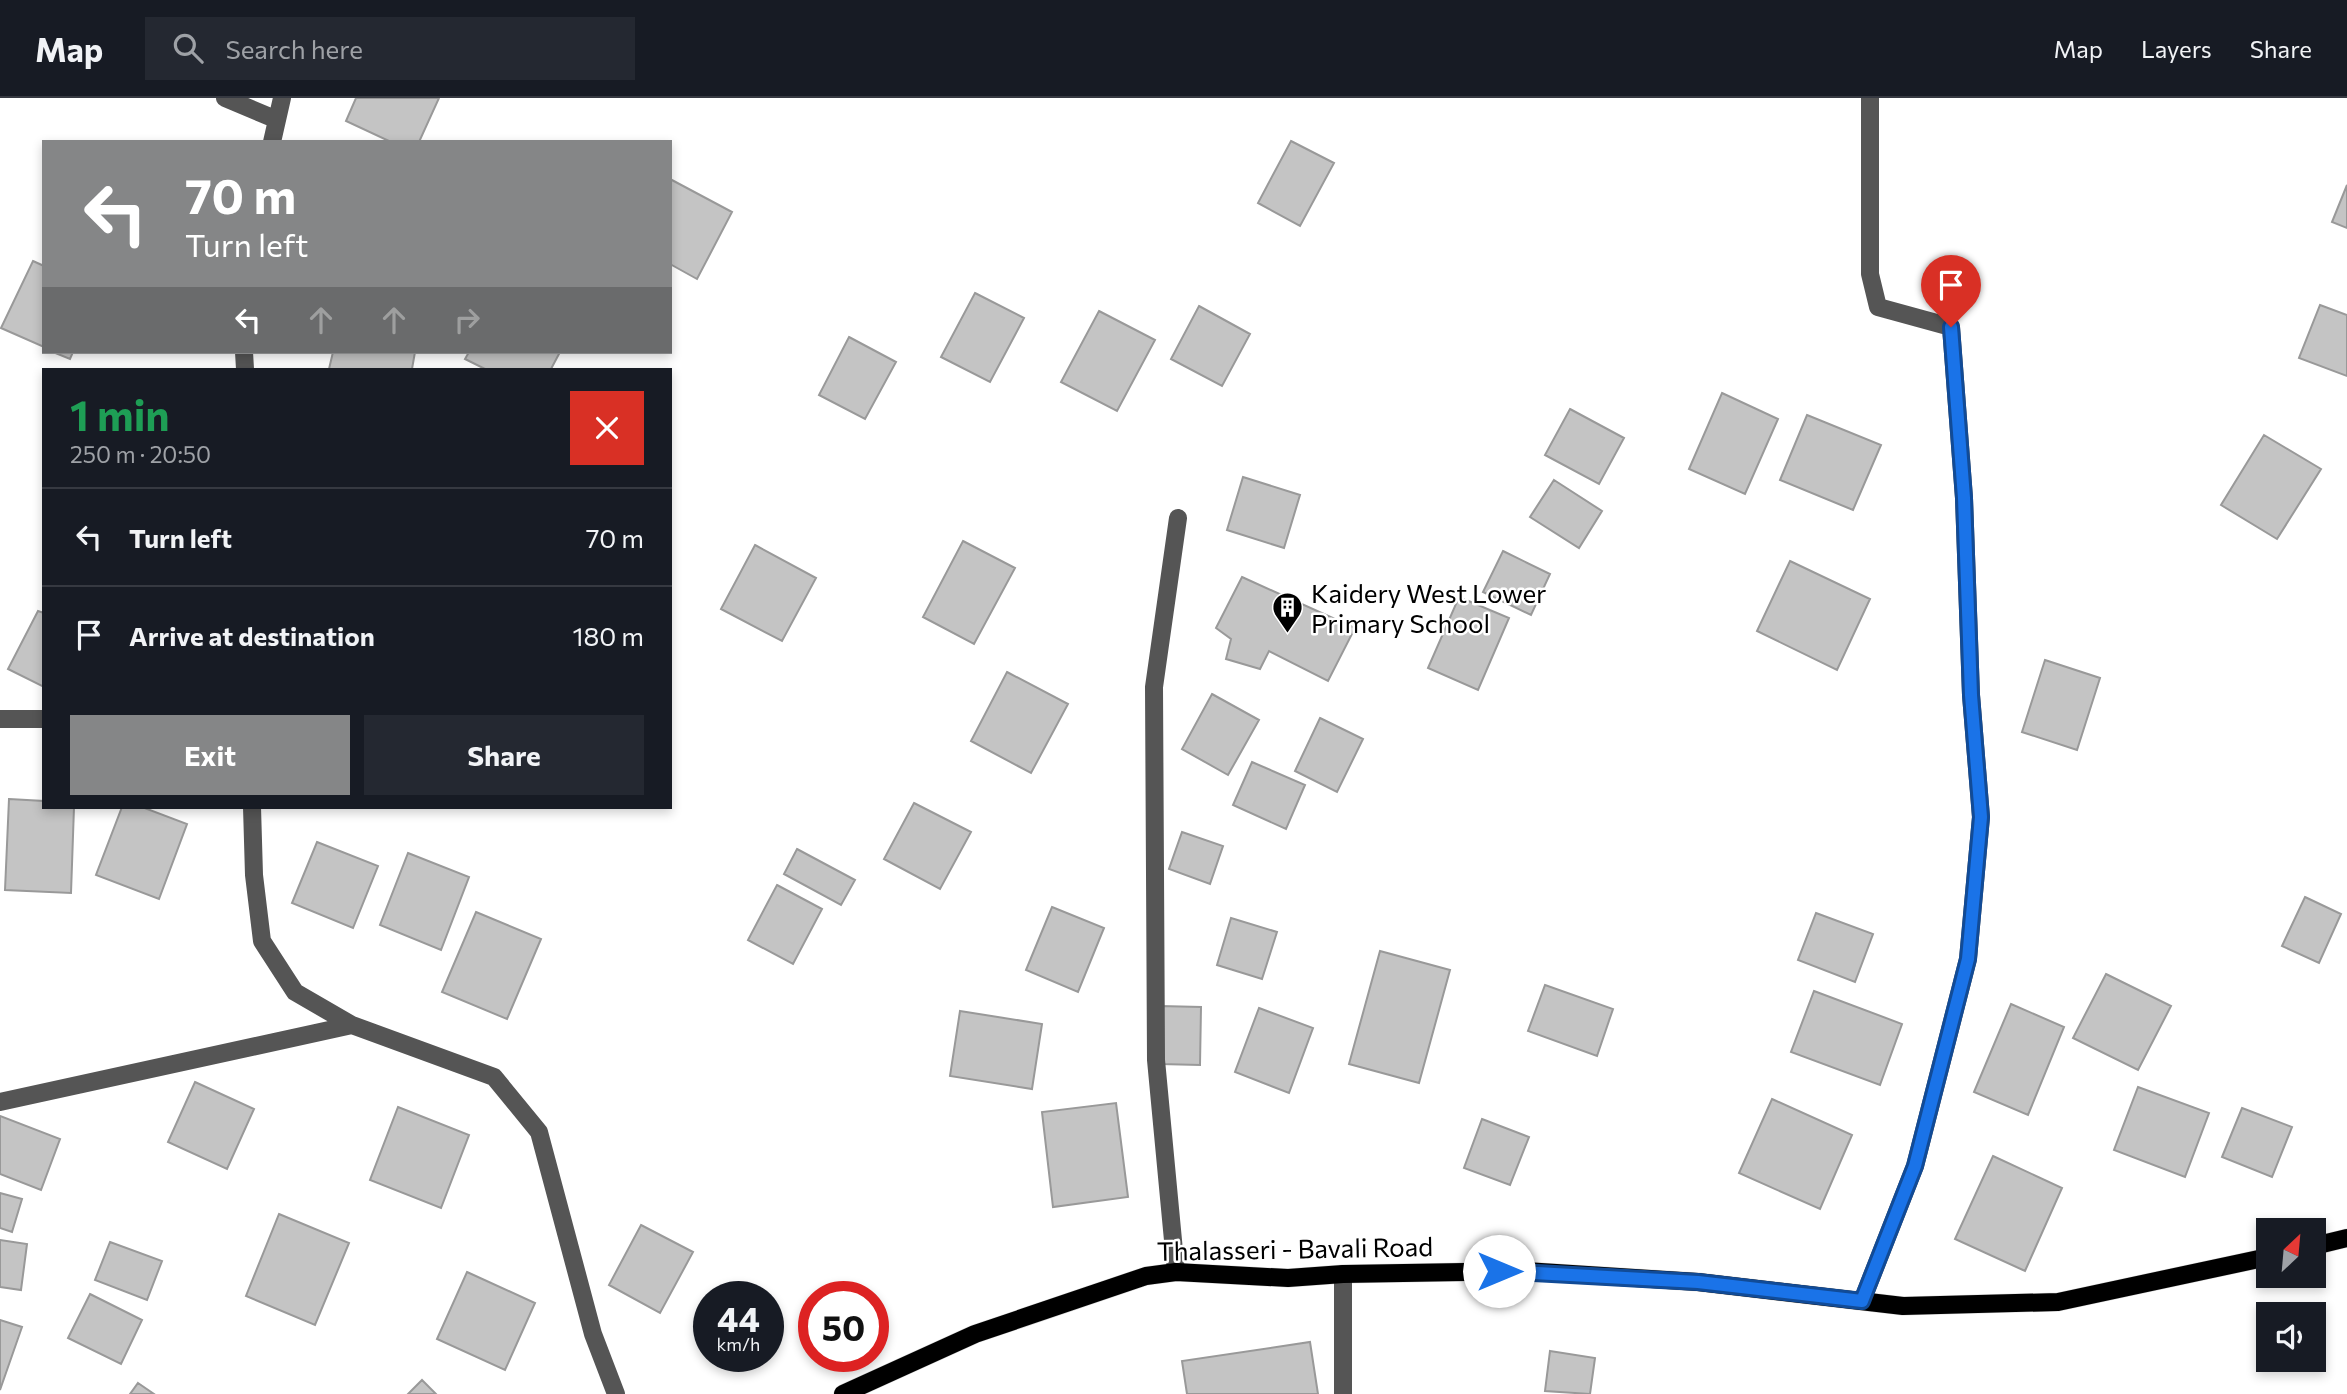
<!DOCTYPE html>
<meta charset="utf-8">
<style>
body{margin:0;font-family:Commissioner,sans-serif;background:#242831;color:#f1f3f6;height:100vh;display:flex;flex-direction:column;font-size:26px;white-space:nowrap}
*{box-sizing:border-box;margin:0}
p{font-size:23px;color:#9ea1a6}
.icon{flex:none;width:38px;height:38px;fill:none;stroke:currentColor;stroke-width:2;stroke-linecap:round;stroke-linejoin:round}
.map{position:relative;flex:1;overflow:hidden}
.details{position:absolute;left:42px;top:270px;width:630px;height:441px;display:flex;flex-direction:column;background:#171b24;border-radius:0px;box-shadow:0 4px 10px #0003}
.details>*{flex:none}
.banner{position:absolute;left:42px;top:42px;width:630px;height:214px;border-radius:0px;box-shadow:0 4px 10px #0003;background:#858687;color:#fff;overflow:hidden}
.needle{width:46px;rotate:26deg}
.fabs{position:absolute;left:2256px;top:1120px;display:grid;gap:14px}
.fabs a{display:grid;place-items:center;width:70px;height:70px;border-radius:0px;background:#171b24;box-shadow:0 4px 10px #0003;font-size:35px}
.speed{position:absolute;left:693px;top:1183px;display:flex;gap:14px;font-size:35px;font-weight:700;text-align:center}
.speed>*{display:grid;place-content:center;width:91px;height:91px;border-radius:50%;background:#171b24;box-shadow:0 4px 10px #0003;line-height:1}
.speed small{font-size:18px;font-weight:400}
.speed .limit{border:10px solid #d22;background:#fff;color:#111}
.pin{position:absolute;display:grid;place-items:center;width:60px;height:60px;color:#fff;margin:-72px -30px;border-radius:50% 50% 50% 0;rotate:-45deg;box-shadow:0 0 7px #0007}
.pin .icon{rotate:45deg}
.me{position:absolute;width:77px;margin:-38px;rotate:90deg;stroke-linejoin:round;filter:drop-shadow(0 0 5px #0008)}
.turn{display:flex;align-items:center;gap:24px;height:147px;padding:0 28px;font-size:32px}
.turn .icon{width:91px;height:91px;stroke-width:2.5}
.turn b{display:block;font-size:49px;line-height:60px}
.lanes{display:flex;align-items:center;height:66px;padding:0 28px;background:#0003;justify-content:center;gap:35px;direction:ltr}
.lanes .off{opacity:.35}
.round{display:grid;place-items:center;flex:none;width:74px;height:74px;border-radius:0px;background:#242831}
.overview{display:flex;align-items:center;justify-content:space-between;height:119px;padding:0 28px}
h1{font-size:42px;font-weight:700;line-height:52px;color:#1e9e55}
.action{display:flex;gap:14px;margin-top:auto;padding:14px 28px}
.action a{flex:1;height:80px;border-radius:0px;background:#858687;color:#fff;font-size:28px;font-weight:700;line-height:80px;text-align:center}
.action a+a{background:#242831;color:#f1f3f6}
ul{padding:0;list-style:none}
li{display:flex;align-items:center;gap:21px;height:98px;padding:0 28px;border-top:2px solid #363941}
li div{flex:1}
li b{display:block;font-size:26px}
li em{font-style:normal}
header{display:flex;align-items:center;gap:42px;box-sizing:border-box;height:98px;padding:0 35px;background:#171b24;border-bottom:2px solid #363941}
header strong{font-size:33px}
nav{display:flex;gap:38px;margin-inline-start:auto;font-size:24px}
.search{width:490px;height:63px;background:#242831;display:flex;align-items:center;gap:18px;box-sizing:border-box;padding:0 24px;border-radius:0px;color:#9ea1a6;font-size:26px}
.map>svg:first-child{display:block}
</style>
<header>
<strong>Map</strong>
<div class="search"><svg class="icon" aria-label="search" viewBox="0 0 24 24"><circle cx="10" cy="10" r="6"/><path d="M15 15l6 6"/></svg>Search here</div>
<nav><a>Map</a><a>Layers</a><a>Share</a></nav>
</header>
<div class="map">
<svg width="2347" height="1296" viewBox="0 0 2347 1296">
<rect width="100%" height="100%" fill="#fff"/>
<path fill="#c4c4c4" stroke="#999" stroke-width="2" d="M356,0H439L419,44H391L346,23Z
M1291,43L1334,65L1300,128L1258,105Z
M670,81L732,114L697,181L670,166Z
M2347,87V130L2332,124Z
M33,163L44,168V249L1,230Z
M975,195L1024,220L990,284L941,259Z
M2320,207L2347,217V278L2299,260Z
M1199,208L1250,236L1222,288L1171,261Z
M1099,213L1155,242L1117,313L1061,284Z
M849,239L896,264L865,321L819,297Z
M53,254H73L70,261Z
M333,254H415L412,271H329Z
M469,254H560L551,271H485L465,261Z
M1722,295L1778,321L1745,396L1689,371Z
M1570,311L1624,340L1599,386L1545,357Z
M1807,317L1881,347L1853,412L1780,382Z
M2264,337L2321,371L2277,441L2221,407Z
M1243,379L1300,397L1284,450L1227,432Z
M1554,382L1602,413L1579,450L1530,419Z
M963,443L1015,470L974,546L923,519Z
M755,447L816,480L782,543L721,511Z
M1503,453L1550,476L1531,517L1483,494Z
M1790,463L1870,501L1837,572L1757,533Z
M1242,479L1355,530L1328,583L1269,553L1260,571L1226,561L1231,541L1216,530Z
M1459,499L1509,520L1478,592L1428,570Z
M38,513L44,515V589L8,571Z
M2045,562L2100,580L2077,652L2022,634Z
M1007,574L1068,606L1031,675L971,643Z
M1212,596L1259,622L1228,677L1182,651Z
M1320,620L1363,641L1337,694L1295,673Z
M1252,664L1305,687L1286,731L1233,707Z
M9,701L44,703V709H74L71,795L5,792Z
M914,705L971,734L940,791L884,761Z
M122,709H142L187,726L159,801L96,777Z
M1182,734L1223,748L1210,786L1169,771Z
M317,744L378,768L353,830L292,805Z
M797,751L855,782L841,807L784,776Z
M408,755L469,779L441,852L380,827Z
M777,787L822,811L793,866L748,842Z
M2305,799L2341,816L2319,865L2282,848Z
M1052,809L1104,830L1078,894L1026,872Z
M476,814L541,841L507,921L442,894Z
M1816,815L1873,836L1855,884L1798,862Z
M1231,820L1277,834L1262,881L1217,867Z
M1380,853L1450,872L1419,985L1349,966Z
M2106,876L2171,908L2138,972L2073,940Z
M1545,887L1613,911L1597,958L1528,933Z
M1814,893L1902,926L1880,987L1791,954Z
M2011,906L2064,929L2028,1017L1974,994Z
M1160,908L1201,909L1200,967L1160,966Z
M1259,910L1313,930L1289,995L1235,974Z
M960,913L1042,926L1032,991L950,978Z
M195,984L254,1011L227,1071L168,1044Z
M2138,989L2209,1015L2185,1079L2114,1052Z
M1772,1001L1852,1037L1820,1111L1739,1075Z
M1116,1005L1128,1099L1053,1109L1042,1014Z
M398,1009L469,1037L441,1110L370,1082Z
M2242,1010L2292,1029L2272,1079L2222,1059Z
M0,1018L60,1041L41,1092L0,1076Z
M1482,1021L1529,1039L1510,1087L1464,1070Z
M1993,1058L2062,1090L2025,1173L1955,1141Z
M0,1095L22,1101L12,1134L0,1130Z
M279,1116L349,1145L315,1227L246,1198Z
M641,1127L693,1154L660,1215L609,1187Z
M0,1142L27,1146L21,1192L0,1189Z
M110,1144L162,1163L147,1202L95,1182Z
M467,1174L535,1205L505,1272L437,1241Z
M90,1196L142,1222L121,1266L68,1240Z
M0,1222L22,1229L0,1292Z
M1310,1244L1318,1296H1187L1182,1263Z
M1550,1253L1595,1260L1590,1296L1545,1293Z
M422,1282L436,1296H408Z
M138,1285L154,1296H130Z"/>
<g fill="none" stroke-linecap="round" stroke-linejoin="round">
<defs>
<path id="major" d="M2314,1148L2347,1140
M843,1296L975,1236L1146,1178L1176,1174L1288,1180L1343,1176L1525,1173L1698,1184L1903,1208L2058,1204L2268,1159"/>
</defs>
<use href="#major" stroke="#dbdbdb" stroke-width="19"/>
<path stroke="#555" stroke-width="18" d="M225,0L275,21
M272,44L282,0
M244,254L245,271
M0,621H44
M252,709L254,777L262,843L295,894L352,927L494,979L539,1034L593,1236L616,1296
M0,1004L352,927
M1176,1174L1156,962L1154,589L1178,420
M1343,1176V1296
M1862,1203L1915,1068L1968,861L1981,719L1971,597L1964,400L1951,229L1878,209L1870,176V0"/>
<use href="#major" stroke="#000" stroke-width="18"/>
</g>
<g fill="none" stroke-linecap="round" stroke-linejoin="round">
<defs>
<path id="route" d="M1499,1173L1698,1184L1862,1203L1915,1068L1968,861L1981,719L1971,597L1964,400L1951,229"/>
</defs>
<use href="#route" stroke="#114b97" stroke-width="18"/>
<use href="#route" stroke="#1a73e8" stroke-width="12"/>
</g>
<defs>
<symbol id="building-pin" viewBox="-11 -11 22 30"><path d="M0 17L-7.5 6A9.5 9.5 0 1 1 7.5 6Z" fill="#000" stroke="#fff"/><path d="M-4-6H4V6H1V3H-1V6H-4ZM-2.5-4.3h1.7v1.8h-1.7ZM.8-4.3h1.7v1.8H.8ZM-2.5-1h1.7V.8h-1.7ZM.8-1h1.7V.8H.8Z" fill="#fff"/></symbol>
</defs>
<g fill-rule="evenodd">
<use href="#building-pin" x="1270" y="492" width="35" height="47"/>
</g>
<g text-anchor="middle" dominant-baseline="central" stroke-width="5" stroke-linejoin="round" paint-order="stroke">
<g font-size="26" fill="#000" stroke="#fff" text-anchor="start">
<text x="1311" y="494">Kaidery West Lower<tspan x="1311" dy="30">Primary School</tspan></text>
</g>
<g font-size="26" fill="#000" stroke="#fff">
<text transform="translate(1295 1150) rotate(-1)">Thalasseri - Bavali Road</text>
</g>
</g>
</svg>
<div class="fabs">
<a><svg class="needle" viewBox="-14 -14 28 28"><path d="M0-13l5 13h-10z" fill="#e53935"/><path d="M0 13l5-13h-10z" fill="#9ea1a6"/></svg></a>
<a><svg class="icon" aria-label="sound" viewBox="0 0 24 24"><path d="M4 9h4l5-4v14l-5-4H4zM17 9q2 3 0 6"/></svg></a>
</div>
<div class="speed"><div>44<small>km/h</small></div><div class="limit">50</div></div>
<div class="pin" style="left:1951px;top:229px;background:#d93025"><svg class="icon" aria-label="arrive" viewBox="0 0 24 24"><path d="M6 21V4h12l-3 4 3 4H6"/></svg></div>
<svg class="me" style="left:1499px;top:1173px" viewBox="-20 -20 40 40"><circle r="19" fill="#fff"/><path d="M0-13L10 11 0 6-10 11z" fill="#1a73e8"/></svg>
<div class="banner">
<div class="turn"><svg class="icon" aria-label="left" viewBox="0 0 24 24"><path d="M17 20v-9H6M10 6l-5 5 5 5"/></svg><div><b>70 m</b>Turn left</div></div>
<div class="lanes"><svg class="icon" aria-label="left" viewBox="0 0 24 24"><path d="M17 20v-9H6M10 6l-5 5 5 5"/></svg><svg class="icon off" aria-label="ahead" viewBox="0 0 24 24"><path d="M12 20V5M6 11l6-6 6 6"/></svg><svg class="icon off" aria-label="ahead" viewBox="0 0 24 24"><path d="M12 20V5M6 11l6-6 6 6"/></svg><svg class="icon off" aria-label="right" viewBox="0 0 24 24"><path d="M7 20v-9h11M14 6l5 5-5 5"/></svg></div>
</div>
<section class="details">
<div class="overview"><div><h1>1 min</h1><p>250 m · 20:50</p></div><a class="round" style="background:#d93025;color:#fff"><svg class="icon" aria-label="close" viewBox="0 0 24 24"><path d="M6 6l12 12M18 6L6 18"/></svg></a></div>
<ul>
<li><svg class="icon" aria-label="left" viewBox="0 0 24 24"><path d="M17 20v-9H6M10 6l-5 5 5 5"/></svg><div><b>Turn left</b></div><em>70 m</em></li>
<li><svg class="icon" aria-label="arrive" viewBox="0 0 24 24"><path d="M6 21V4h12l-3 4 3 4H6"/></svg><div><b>Arrive at destination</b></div><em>180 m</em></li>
</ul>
<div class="action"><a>Exit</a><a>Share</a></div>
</section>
</div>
